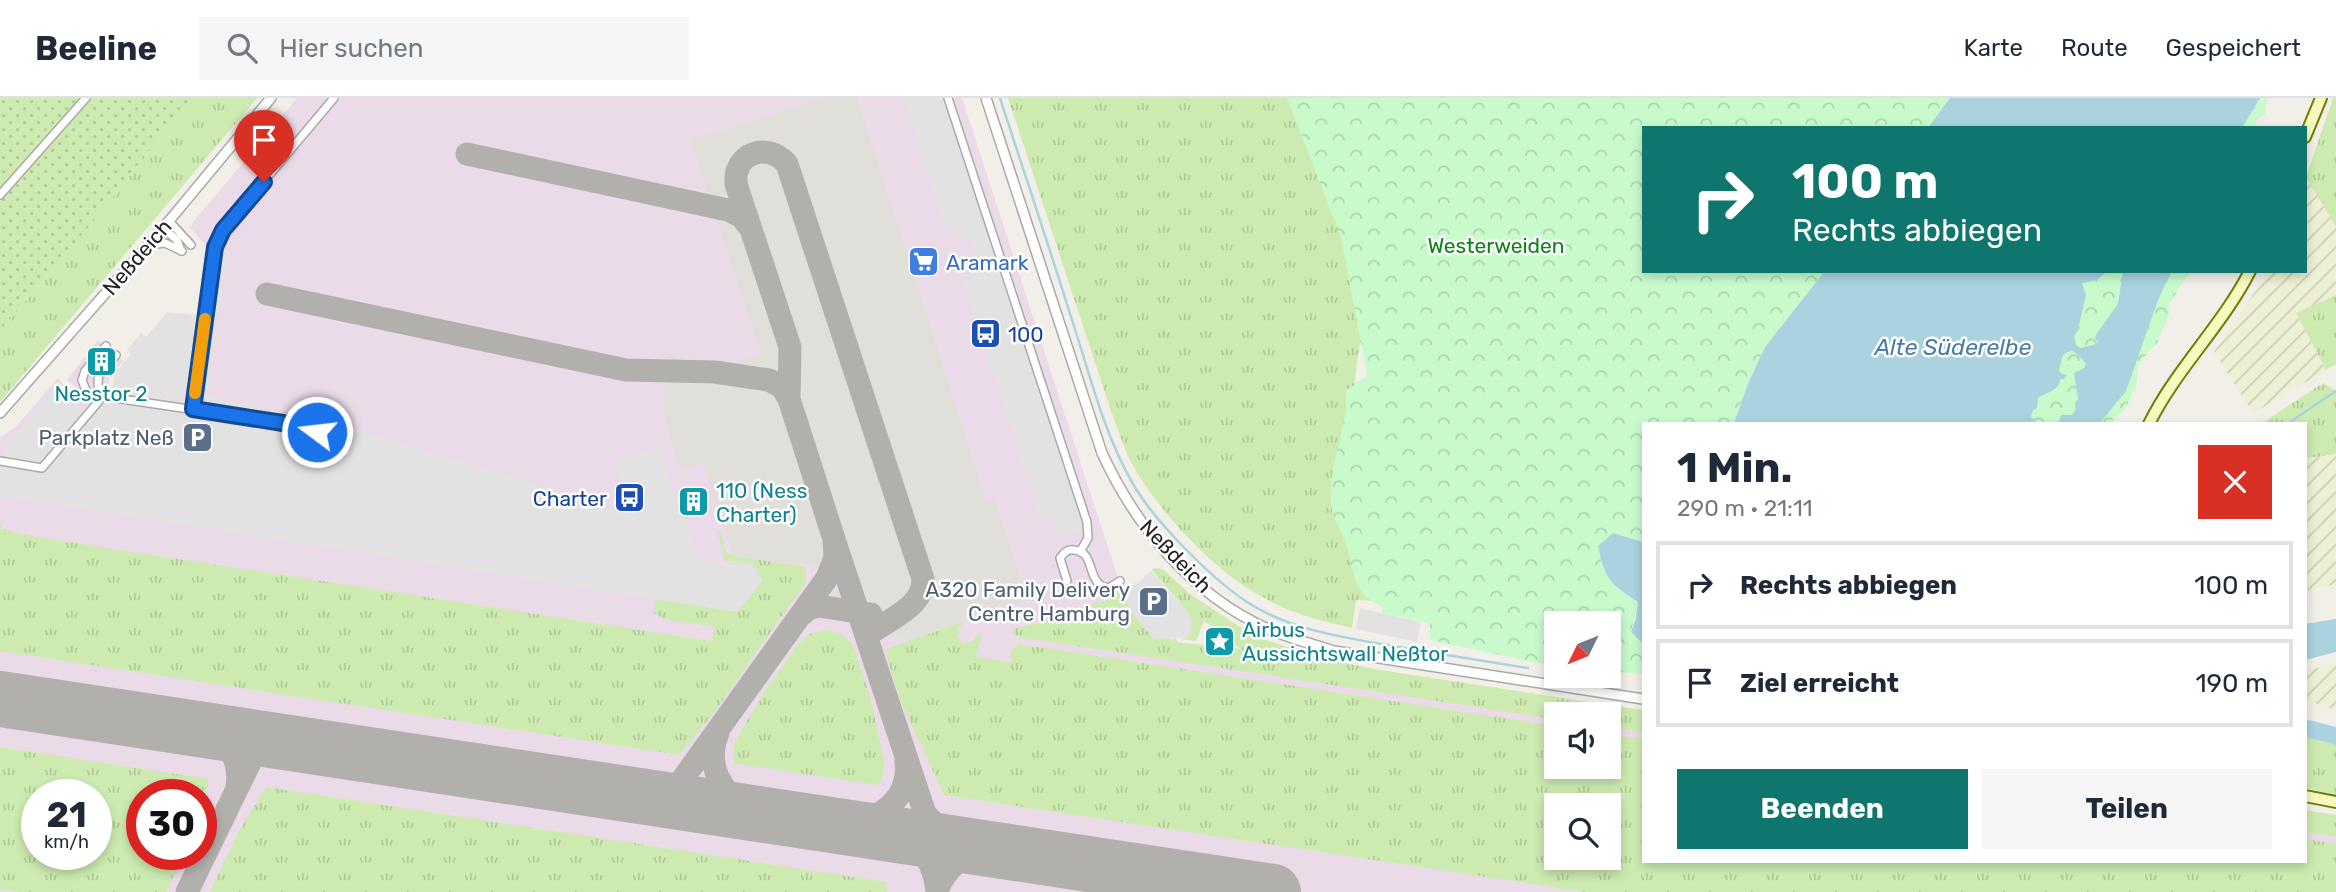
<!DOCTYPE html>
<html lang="de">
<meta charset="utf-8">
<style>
body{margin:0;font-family:Rubik,sans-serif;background:#f6f6f7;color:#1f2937;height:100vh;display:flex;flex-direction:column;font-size:26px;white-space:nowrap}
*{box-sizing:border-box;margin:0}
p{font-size:23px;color:#747a83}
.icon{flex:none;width:38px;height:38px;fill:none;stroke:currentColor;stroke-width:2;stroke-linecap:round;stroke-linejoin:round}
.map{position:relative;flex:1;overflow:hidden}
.drawer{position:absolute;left:1642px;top:324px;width:665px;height:441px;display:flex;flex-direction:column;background:#fff;border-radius:0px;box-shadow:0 4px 10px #0003}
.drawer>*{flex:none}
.top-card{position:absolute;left:1642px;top:28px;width:665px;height:147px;border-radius:0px;box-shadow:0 4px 10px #0003;background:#0f766e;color:#fff;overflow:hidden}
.needle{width:46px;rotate:227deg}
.controls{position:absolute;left:1544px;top:513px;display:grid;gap:14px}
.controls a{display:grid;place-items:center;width:77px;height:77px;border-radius:0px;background:#fff;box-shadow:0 4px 10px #0003;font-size:35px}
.speed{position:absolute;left:21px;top:681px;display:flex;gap:14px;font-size:35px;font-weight:700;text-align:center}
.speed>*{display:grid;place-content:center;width:91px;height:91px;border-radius:50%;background:#fff;box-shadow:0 4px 10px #0003;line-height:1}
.speed small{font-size:18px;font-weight:400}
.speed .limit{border:10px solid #d22;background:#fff;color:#111}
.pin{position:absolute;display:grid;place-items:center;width:60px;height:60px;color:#fff;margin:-72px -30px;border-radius:50% 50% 50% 0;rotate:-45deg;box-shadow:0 0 7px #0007}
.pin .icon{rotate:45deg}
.me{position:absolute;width:77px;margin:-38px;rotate:285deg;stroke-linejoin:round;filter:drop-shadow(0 0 5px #0008)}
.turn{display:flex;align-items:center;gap:24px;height:147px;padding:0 35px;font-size:32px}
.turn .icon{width:91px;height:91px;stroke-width:2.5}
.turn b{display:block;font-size:49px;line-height:60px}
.round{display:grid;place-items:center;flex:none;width:74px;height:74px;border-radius:0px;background:#f6f6f7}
.overview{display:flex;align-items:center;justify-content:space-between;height:119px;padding:0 35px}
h1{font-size:42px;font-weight:700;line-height:52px}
.action{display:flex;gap:14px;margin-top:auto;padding:14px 35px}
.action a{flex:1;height:80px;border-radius:0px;background:#0f766e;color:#fff;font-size:28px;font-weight:700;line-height:80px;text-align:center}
.action a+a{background:#f6f6f7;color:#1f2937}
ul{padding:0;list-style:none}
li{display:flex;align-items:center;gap:21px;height:88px;margin:0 14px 10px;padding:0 21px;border:4px solid #e0e1e3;border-radius:0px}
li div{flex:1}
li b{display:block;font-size:26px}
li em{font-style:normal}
header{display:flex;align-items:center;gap:42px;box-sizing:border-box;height:98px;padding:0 35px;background:#fff;border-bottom:2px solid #e0e1e3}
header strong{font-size:33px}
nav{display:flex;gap:38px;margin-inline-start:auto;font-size:24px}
.search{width:490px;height:63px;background:#f6f6f7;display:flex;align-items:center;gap:18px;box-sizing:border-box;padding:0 24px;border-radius:0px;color:#747a83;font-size:26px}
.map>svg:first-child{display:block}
</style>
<header>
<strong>Beeline</strong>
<div class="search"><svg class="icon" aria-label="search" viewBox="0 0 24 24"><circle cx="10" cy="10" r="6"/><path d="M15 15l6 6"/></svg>Hier suchen</div>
<nav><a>Karte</a><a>Route</a><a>Gespeichert</a></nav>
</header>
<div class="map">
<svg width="2336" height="794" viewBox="0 0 2336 794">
<defs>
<pattern id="farmland-furrows" width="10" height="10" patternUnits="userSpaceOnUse" patternTransform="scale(1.75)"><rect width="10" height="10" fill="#eef0d5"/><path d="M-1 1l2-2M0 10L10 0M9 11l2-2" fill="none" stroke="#ccceb7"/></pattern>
<pattern id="grass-tufts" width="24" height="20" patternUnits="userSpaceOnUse" patternTransform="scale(1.75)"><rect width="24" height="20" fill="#cdebb0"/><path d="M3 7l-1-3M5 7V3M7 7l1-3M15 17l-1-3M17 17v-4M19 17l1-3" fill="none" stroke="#b0c997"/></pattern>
<pattern id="park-crowns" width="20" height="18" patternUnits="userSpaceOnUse" patternTransform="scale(1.75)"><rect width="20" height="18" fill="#c8facc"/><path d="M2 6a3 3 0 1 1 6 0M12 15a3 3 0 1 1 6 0" fill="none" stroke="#acd6af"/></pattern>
<pattern id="garden-dots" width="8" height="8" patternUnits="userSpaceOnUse" patternTransform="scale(1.75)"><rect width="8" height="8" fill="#cdebb0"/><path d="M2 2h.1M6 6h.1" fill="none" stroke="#b0c997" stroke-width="1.8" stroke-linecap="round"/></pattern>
</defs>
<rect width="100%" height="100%" fill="#f2efe9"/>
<path fill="#ebdbe8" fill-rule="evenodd" d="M297,0H962L1142,554L1556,616V668H1608V624L1643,630V763H2305V730L2336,734V794H0V340L17,327L58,280L69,293L85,304L88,301L67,282L98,242L124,263L110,279L108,289L185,300L207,149L189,129ZM37,696H96V756H37ZM142,696H201V756H142ZM1556,707H1608V760H1556Z"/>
<path fill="#e1dfda" d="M824,0H857L986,402L994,400L1028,502L910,542L851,535L830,471L733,458L703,365L680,372L663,314L667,256L733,266L761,256L690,42Z"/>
<path fill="url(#farmland-furrows)" d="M2306,79L2336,129V197L2296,215L2326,272L2253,315L2214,254L2263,182L2267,173H2305Z
M2336,356V486L2305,493V360Z
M2336,565V612L2305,602V573Z"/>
<path fill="url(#grass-tufts)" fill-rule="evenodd" d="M192,0H257L0,304V233L87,131Z
M1008,0H1950L1643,30V173L1360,245C1344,328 1365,419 1376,503L1356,502L1352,530C1322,523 1293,516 1266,501C1215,475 1158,413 1131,364C1123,348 1118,330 1111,313Z
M2333,0H2336V129L2306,79Z
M2336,197V266L2326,272L2296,215Z
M2323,285L2336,293V356L2305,360V326L2262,325Z
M0,424L2,431L36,439L711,543L715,529L664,521L654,515L656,496L730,509L745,506L762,482L753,466L725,462L717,433H720L727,457L733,456L734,458L806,469V484L715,613L679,657L0,553Z
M1158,470L1164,472L1190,496L1240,529L1263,541L1324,561L1380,572L1643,612V634L1608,629V616H1556V621L1017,539L1013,534V531L1071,516V512L1109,502L1116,492L1118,494L1124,493L1131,514L1171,542L1176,540L1177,544L1241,551L1204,523L1196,543L1180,541L1188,539L1187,513L1151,471Z
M960,525L962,528L957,530L959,536L957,537L962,546L975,542V538L983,536L980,545H978L980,548L976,556L977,559L1011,564V553L1019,546L1556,628V668H1608V636L1643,641V763H2305V741L2336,746V794H1585L944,697L901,604L886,557L889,550ZM1556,707H1608V760H1556Z
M826,532C839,533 846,538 853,548L871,602L884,662L883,677L878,687L733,665L734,647L737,640L767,590L798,546L810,536Z
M2305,639L2336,647V697L2305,690Z
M0,649L209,681L201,714V696H142V756H184L166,794H19L0,791ZM37,696H96V756H37Z
M266,689L887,784V794H210L237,737Z
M2305,712L2336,717V739L2305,734Z"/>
<path fill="url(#park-crowns)" d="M1287,0H2267L2265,16L2257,22L2254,30H1643V173H1825L1765,249L1747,288L1734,325L1643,326V444L1613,435L1617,490L1638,504L1631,534L1643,546V576L1608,573V525H1556V569L1430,542V525L1382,515L1383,509C1354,497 1355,479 1348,452C1344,436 1333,423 1331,407C1327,367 1348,334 1346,293L1367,277L1341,139Z
M1876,173H2190L2169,206V217L2157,245L2139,265L2136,288L2126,310L2109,326L1936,325Z"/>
<path fill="url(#garden-dots)" d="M0,0H192L87,131L0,233Z"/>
<path fill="#e2e2e2" d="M904,0H954L1093,427L1059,442L1053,421L1041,423L964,188L975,152L972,144L945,128Z
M209,149L228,152L207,298L347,329L601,406L625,400L615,361L661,349L672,395L676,394L699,461L752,469L760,483L737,514L0,398V369L5,351L54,290L81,314L101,291L188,303Z
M167,214L198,217L185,300L113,290L115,275L131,256L127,252L141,235L146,239Z
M1151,473L1187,513L1191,521L1192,532L1188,539L1154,541L1131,514L1124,493L1130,491Z
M1360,510L1421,524L1417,544L1356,531Z"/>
<path fill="#aad3df" d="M1950,0H2260L2242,30H1928Z
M1825,173H2107L2097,182L2082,185L2086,197L2078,232L2074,238L2076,247L2080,250L2097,246L2098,244L2095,240L2097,235L2118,206L2123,173H2172L2158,202L2126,293L2100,325H2059L2061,317H2072L2076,311L2075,305L2078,301L2074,275L2084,270L2086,265L2073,253C2058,255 2063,264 2058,275L2067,277L2064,281H2060C2060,293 2046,294 2038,300L2037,310L2033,312L2031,319L2035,322L2028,325H1734L1747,288L1765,249Z
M1613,435L1643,444V546L1631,534L1636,520L1638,504C1610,486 1605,481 1598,448Z
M2336,521V554L2305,562V526Z
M2305,621L2336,629V647L2305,639Z"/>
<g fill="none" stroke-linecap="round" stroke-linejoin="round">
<path stroke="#aad3df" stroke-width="2.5" d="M1000,0C1024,74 1049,148 1072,222C1090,277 1104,336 1133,386C1155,424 1211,480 1247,504C1294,535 1356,541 1410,551
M2287,326L2336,293
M1434,555L1528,570"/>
<path stroke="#b1b0ac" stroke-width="23" d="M467,56L728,112L742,119L751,131
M267,196L626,272L715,274L769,282L782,289L789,301
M834,441L789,301L790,249L736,86C733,55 768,43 787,66L923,481C924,510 886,522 867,538
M800,518L810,510L818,508L871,516
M210,633C230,648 241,663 237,689
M718,635C704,670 723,693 748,714
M648,699L663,696L679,686L827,480L835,460L834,441L938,755L940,773L937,794
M928,719L947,738L963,747
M851,730C881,718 911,701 906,663
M898,737C923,747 934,766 937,793C946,769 966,752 992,751
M187,794L255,654L265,644L277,643"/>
<path stroke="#b1b0ac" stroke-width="56" d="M0,601L1273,794"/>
<defs>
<path id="minor" d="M948,0L1087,424L1088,440L1080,454
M0,97L86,0
M169,123L191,147
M163,130L177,142L181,153
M149,147L165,145L182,153
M101,298L283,325L337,339
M99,303L87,295L82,282L85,273L106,248
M193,311L218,142L228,126L334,0
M0,363L42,370L99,303L101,298C93,275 102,274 116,257
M1067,483L1060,460C1064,455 1067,451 1074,452C1093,453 1088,476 1099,486C1102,489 1104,489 1109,490L1120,483"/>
<path id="tertiary" d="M986,0L1102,355C1136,429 1192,497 1268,531C1290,540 1312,546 1334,553L1643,601
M0,315L169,123L271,0"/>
<path id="secondary" d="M2305,39L2321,0
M2149,326C2176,271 2222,228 2250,173
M2305,698L2336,704"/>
</defs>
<use href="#minor" stroke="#a9a9a9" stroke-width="10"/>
<use href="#tertiary" stroke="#a9a9a9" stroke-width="12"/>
<use href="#secondary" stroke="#707d05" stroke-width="14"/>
<use href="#minor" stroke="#fff" stroke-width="7"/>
<use href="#tertiary" stroke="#fff" stroke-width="9"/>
<use href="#secondary" stroke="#f7fabf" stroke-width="10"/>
</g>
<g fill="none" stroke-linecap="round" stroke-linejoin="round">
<defs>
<path id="route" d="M264,84L223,132L215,149L193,311L283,325L317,334"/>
</defs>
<use href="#route" stroke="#114b97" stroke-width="18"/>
<use href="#route" stroke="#1a73e8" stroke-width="12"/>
<path stroke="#f59e0b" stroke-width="12" d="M195,295L205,221"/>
</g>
<defs>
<symbol id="supermarket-square" viewBox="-11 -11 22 22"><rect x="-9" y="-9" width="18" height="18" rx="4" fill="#3f7fe0" stroke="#fff"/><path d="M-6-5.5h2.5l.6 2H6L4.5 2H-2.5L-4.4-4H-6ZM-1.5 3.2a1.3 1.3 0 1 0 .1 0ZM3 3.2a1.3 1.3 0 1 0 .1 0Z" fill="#fff"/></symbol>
<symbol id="bus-square" viewBox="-11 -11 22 22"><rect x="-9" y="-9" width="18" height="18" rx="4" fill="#1a4fb4" stroke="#fff"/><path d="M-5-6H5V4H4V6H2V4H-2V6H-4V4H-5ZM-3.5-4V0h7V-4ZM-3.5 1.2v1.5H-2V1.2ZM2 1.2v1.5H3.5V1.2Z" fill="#fff"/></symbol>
<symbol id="building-square" viewBox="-11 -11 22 22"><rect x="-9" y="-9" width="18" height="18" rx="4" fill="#0f9aa8" stroke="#fff"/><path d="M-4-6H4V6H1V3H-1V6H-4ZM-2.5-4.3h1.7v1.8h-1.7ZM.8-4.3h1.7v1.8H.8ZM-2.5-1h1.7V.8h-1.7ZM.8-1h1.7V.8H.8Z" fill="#fff"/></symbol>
<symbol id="parking-square" viewBox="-11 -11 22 22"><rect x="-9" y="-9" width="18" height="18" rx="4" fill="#5c6f8a" stroke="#fff"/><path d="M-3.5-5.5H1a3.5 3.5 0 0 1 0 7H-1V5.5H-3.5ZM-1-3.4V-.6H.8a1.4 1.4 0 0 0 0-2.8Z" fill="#fff"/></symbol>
<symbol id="sight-square" viewBox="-11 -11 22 22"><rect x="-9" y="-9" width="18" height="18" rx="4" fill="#0f9aa8" stroke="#fff"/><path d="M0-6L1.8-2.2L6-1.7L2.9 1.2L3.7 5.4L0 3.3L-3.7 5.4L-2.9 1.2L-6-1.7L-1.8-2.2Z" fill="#fff"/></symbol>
</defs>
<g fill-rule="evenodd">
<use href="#supermarket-square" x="906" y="146" width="35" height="35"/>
<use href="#bus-square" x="968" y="218" width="35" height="35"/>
<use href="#building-square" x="84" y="246" width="35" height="35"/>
<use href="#parking-square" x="180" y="322" width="35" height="35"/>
<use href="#bus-square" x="612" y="382" width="35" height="35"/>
<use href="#building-square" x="676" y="386" width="35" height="35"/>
<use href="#parking-square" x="1136" y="486" width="35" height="35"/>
<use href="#sight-square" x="1202" y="526" width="35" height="35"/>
</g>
<g text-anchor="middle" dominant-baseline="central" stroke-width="5" stroke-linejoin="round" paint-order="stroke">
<g font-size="21" fill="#0c8416" stroke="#fff">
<text x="1496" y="147">Westerweiden</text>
</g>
<g font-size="21" fill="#222" stroke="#fff">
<text transform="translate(137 159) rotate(-49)">Neßdeich</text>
<text transform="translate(1176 458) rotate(46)">Neßdeich</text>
</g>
<g font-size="21" fill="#366cbe" stroke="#fff" text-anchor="start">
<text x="946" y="164">Aramark</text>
</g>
<g font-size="21" fill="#164399" stroke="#fff" text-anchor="start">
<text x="1008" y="236">100</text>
<text x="607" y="400" text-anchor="end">Charter</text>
</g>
<g font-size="21" fill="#0d838f" stroke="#fff" text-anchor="start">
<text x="101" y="295" text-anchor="middle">Nesstor 2</text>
<text x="716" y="392">110 (Ness<tspan x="716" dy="24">Charter)</tspan></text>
<text x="1242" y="531">Airbus<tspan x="1242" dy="24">Aussichtswall Neßtor</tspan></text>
</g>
<g font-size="21" fill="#4e5e75" stroke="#fff" text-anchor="end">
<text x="174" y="339">Parkplatz Neß</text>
<text x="1130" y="491">A320 Family Delivery<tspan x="1130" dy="24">Centre Hamburg</tspan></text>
</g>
<g font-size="23" font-style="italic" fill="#4a7aab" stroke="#fff">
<text x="1953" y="249">Alte Süderelbe</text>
</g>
</g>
</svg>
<div class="controls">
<a><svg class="needle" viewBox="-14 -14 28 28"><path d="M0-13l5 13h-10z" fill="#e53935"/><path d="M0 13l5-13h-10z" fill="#747a83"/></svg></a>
<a><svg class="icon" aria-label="sound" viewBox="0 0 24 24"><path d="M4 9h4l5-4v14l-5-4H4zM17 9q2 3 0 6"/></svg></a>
<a><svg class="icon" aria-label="search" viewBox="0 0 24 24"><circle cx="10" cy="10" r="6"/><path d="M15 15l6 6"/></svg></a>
</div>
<div class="speed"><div>21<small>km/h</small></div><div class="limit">30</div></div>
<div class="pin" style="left:264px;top:84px;background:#d93025"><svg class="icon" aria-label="arrive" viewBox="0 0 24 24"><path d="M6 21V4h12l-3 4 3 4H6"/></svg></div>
<svg class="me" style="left:317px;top:334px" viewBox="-20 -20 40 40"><circle r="17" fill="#1a73e8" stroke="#fff" stroke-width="3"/><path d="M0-11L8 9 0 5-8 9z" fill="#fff"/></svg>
<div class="top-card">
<div class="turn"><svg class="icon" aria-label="right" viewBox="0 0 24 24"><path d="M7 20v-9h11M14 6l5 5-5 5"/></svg><div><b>100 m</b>Rechts abbiegen</div></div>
</div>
<section class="drawer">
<div class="overview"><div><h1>1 Min.</h1><p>290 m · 21:11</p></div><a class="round" style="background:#d93025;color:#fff"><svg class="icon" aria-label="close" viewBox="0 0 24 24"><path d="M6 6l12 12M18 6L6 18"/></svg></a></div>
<ul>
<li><svg class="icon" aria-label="right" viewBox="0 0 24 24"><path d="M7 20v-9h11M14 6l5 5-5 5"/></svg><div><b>Rechts abbiegen</b></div><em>100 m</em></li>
<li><svg class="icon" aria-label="arrive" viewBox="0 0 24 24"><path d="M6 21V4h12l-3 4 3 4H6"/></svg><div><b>Ziel erreicht</b></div><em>190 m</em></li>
</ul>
<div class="action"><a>Beenden</a><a>Teilen</a></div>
</section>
</div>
